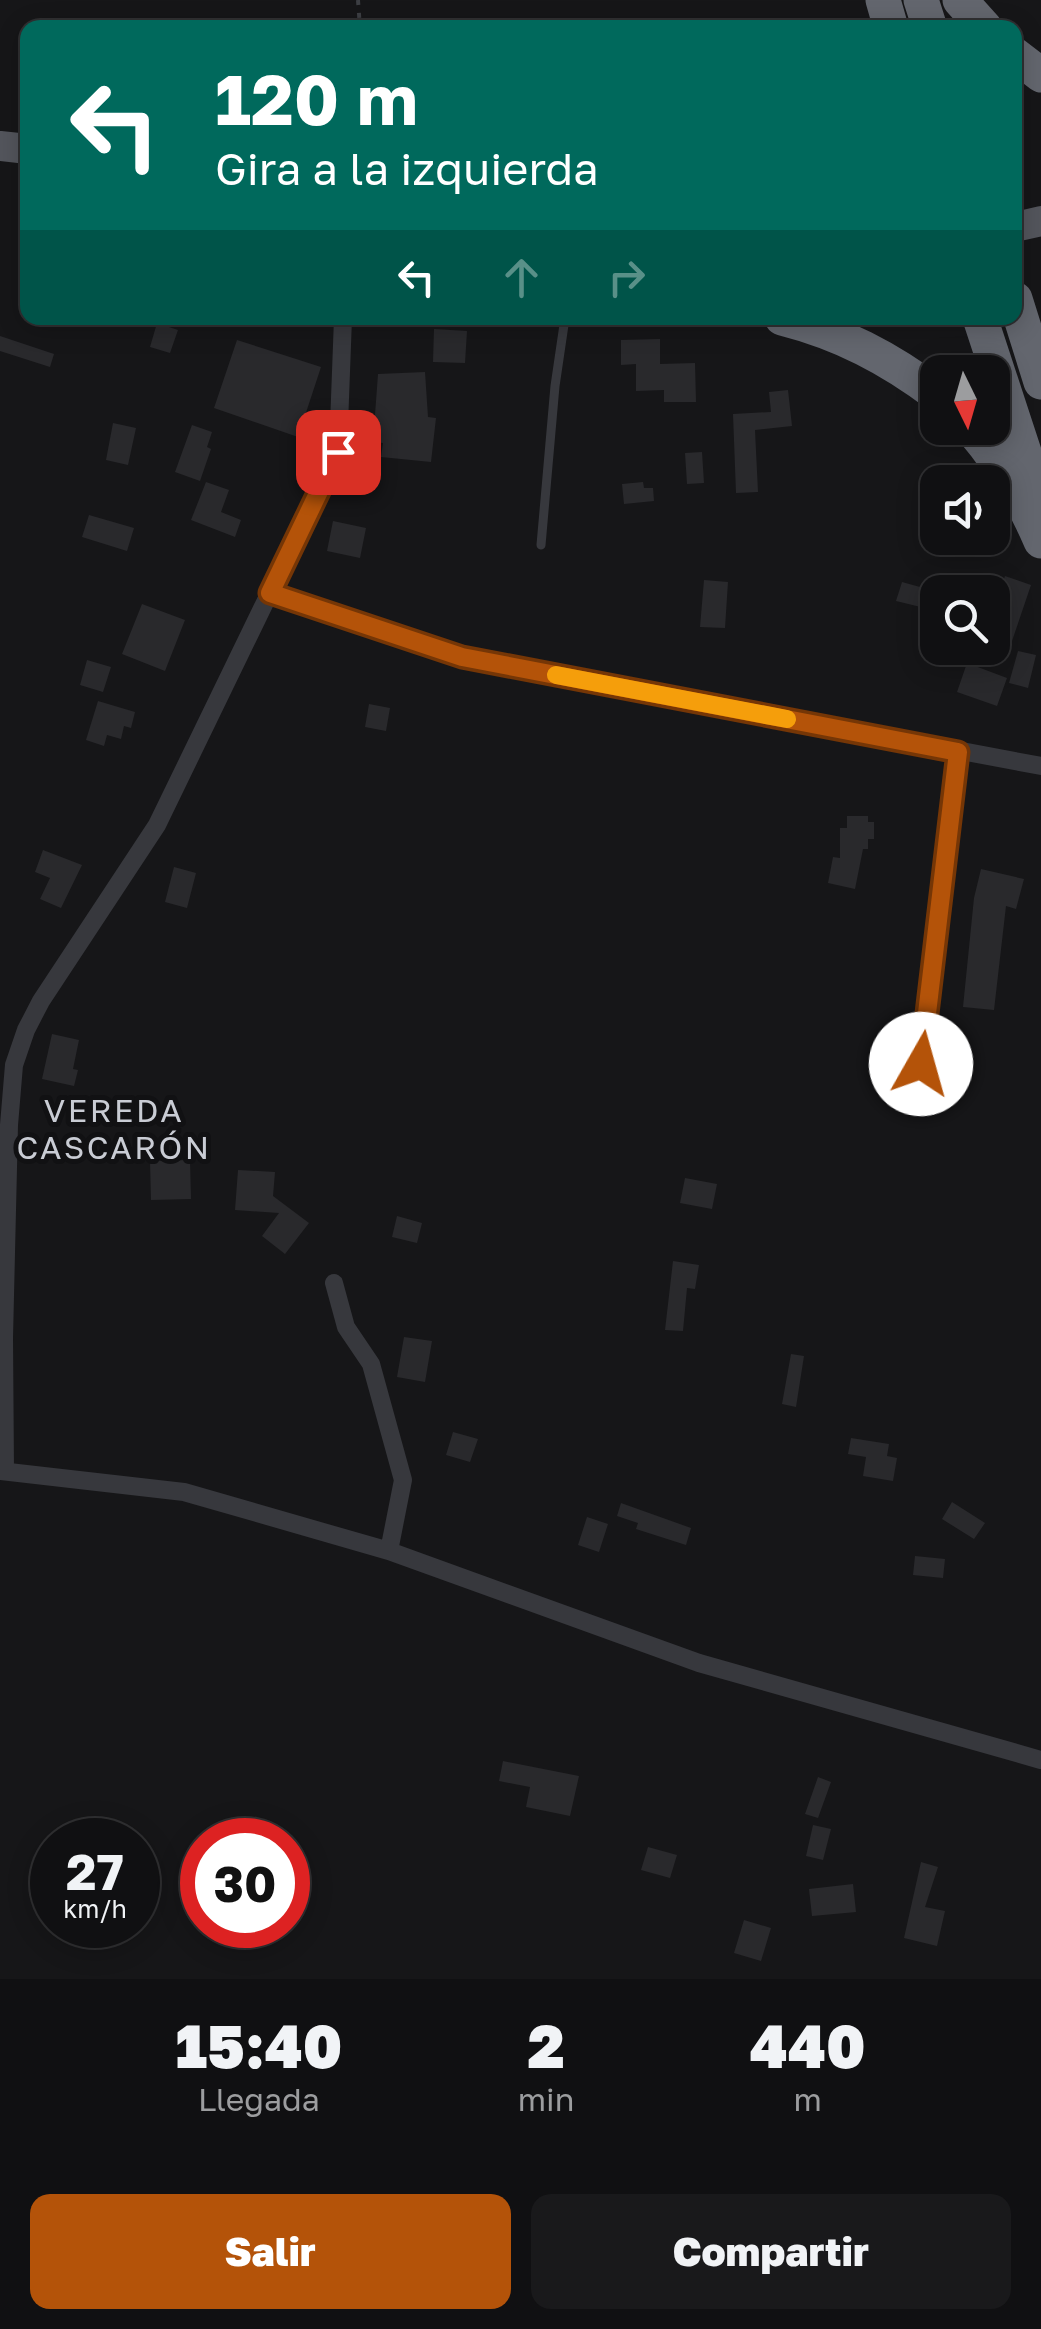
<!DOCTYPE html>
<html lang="es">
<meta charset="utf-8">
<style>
body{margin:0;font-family:"Golos Text",sans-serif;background:#19191b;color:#f1f3f6;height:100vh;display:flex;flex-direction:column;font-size:38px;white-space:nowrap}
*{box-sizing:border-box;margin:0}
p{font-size:32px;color:#9c9d9f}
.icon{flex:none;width:55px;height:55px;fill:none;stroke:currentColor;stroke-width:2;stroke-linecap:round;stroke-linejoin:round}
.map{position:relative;height:1979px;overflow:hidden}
.details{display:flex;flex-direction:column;background:#101012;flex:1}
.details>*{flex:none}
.hud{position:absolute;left:20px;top:20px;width:1002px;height:305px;border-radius:20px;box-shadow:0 5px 25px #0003,0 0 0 2px #303032;background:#00695c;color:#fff;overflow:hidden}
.needle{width:65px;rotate:175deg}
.tools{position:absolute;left:920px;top:355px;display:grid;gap:20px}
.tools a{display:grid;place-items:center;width:90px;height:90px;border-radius:20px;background:#101012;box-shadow:0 5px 25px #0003,0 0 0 2px #303032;font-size:50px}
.speed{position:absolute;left:30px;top:1818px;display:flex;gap:20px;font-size:50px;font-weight:700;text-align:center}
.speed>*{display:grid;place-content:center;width:130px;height:130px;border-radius:50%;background:#101012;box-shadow:0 5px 25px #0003,0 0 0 2px #303032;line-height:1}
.speed small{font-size:25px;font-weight:400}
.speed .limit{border:15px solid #d22;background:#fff;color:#111}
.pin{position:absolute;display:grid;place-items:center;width:85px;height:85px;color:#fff;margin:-42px;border-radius:20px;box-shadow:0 5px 15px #0006}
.me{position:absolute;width:110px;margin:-55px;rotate:7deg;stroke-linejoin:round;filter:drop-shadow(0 0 8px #0008)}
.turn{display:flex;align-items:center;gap:35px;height:210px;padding:0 30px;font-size:45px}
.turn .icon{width:130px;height:130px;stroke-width:2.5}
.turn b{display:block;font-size:70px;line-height:85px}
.lanes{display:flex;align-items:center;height:95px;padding:0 30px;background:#0003;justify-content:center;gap:50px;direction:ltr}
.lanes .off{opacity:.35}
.eta{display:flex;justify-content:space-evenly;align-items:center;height:170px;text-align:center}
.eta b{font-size:60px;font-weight:800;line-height:70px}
.cta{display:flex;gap:20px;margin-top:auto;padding:20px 30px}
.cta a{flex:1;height:115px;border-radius:20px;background:#b45309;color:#fff;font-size:40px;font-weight:800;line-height:115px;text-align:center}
.cta a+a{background:#19191b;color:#f1f3f6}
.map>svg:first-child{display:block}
</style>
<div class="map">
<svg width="1041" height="1979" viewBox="0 0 1041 1979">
<rect width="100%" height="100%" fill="#161618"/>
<path fill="#29292c" d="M157,323L178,330L170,353L150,347Z
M434,329L467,331L465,363L433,362Z
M0,336L54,354L50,367L0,351Z
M660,339V364L695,363L696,402H664V390L636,391V364L621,365V340Z
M237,340L321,367L298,437L214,408Z
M425,372L428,417L436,418L431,462L381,457L383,443L373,442L378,374Z
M788,390L792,426L755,430L758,492L736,493L733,414L771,412L769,392Z
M113,423L136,428L128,465L106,460Z
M192,425L212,432L207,447L211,449L200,481L175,472Z
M702,452L704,483L687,484L685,453Z
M206,482L229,490L221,512L241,520L235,537L191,520Z
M643,482L644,488H653L654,501L624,504L622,484Z
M89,515L134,528L127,551L82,537Z
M333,521L366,528L360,558L327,551Z
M1005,576L1031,585L1011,644L992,638V613Z
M704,580L728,582L725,628L700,627Z
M902,582L938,592L933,610L896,601Z
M142,604L185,620L165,671L122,654Z
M1018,651L1036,655L1028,688L1009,683Z
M87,660L111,667L103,692L80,685Z
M967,663L1007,678L997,706L957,692Z
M98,701L135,712L131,728L124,726L121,739L107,735L104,746L86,740Z
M369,704L390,708L386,731L365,727Z
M847,816H868V822H874V839H868V849H863L855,889L828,883L833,857L840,858V828H847Z
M43,850L82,865L61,908L40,899L50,878L35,872Z
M174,867L196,873L187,908L165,902Z
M981,869L1024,879L1016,909L1006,906L994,1010L963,1007L974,898Z
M52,1034L79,1040L73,1069L78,1070L74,1086L42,1079Z
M190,1160L191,1199L151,1200L150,1161Z
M238,1170L275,1172L273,1196L309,1223L285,1254L262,1236L279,1213L235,1210Z
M685,1178L717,1184L712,1209L680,1203Z
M397,1216L422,1223L417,1243L392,1237Z
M673,1261L699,1265L695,1289L687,1288L683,1331L665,1330Z
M404,1337L432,1341L425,1382L397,1377Z
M791,1354L804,1356L796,1407L782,1404Z
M453,1432L478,1439L470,1462L446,1455Z
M851,1438L889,1444L887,1456L897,1458L893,1481L863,1476L866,1457L848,1454Z
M952,1502L985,1523L974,1539L942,1519Z
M621,1503L691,1528L686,1545L636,1529L638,1523L617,1516Z
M587,1517L608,1524L599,1552L578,1545Z
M915,1556L945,1559L943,1578L913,1575Z
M503,1761L579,1776L570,1816L526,1807L530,1787L499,1781Z
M818,1777L831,1782L818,1818L805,1814Z
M813,1825L831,1829L823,1860L806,1856Z
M648,1847L677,1855L670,1878L641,1870Z
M921,1862L938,1867L925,1907L945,1911L937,1946L904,1938Z
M853,1884L856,1912L812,1916L809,1889Z
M744,1920L771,1928L761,1961L734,1953Z"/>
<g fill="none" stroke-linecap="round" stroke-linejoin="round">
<path stroke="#3d3f44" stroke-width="4" stroke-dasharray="5 8" stroke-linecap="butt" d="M358,0L360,28"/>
<path stroke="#37383d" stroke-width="9" d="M541,545L555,386L565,318"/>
<path stroke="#37383d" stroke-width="18" d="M271,593L463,657L1041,766
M921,1064L957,752
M334,1283L346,1327L371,1364L403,1480L389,1551
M0,1471L184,1492L389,1551L699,1663L1041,1760
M5,1471L4,1338L9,1125L14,1065L26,1030L41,1001L157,825L338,452L343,318"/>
<path stroke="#53555c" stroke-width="30" d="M0,146L28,149
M1015,227L1041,221"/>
<path stroke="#63666e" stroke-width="35" d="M883,0L891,28
M921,0L930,28
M960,0L985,28
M1015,55L1041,75
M1015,299L1041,382
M782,318C841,333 889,358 938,395
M980,318L1041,504
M971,428C1001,463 1023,499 1041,541"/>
</g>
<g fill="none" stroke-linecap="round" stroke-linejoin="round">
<defs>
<path id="route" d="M338,452L270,593L462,657L958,752L921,1064"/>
</defs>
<use href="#route" stroke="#753606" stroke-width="25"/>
<use href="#route" stroke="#b45309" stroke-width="18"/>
<path stroke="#f59e0b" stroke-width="18" d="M556,675L787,719"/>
</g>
<g text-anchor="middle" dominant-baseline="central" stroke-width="10" stroke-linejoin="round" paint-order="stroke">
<g font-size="32" letter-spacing="2.5" fill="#c9ccd4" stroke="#111113">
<text x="114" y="1110">VEREDA<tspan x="114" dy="37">CASCARÓN</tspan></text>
</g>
</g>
</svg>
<div class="tools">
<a><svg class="needle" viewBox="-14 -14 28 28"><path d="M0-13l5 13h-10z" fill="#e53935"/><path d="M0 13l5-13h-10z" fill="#9c9d9f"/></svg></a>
<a><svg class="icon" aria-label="sound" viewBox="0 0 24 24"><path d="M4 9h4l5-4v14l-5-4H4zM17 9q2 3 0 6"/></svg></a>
<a><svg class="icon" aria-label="search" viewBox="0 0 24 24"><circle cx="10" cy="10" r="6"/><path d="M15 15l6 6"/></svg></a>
</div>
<div class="speed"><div>27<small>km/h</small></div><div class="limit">30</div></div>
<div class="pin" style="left:338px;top:452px;background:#d93025"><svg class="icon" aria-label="arrive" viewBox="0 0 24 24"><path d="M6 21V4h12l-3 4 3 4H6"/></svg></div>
<svg class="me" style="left:921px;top:1064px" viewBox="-20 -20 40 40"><circle r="19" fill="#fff"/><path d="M0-13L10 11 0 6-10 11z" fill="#b45309"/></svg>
<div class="hud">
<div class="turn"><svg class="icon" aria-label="left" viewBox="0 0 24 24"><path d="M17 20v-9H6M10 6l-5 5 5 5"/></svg><div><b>120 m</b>Gira a la izquierda</div></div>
<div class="lanes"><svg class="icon" aria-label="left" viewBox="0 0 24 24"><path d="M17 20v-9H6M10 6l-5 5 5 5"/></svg><svg class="icon off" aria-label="ahead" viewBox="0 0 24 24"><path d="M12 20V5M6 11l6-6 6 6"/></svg><svg class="icon off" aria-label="right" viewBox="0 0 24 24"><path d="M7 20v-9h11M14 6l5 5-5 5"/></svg></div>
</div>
</div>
<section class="details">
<div class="eta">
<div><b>15:40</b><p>Llegada</p></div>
<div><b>2</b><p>min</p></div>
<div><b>440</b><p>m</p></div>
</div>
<div class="cta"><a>Salir</a><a>Compartir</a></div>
</section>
